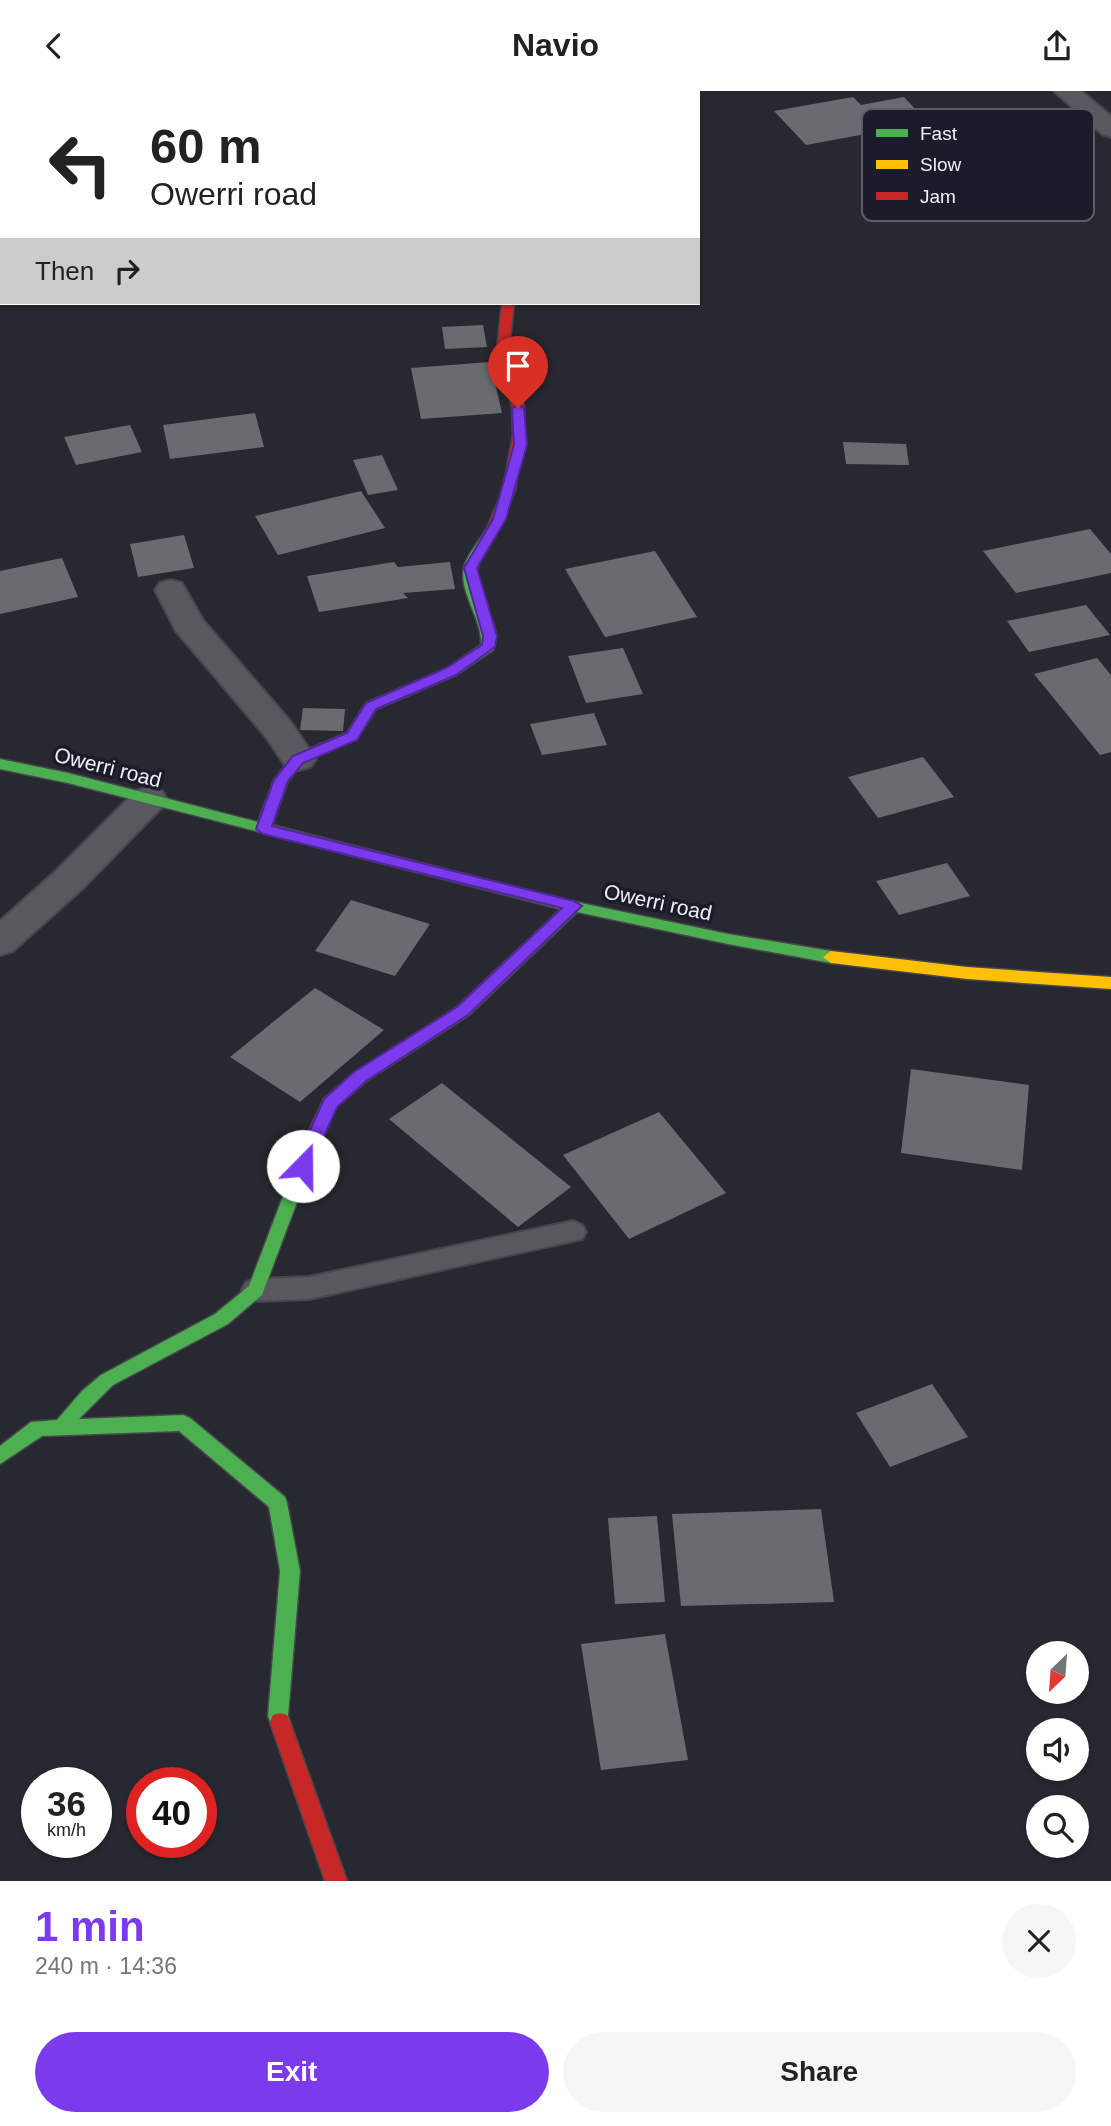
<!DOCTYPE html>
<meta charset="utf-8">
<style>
body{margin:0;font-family:Arial,sans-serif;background:#f6f6f6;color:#222;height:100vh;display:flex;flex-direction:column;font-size:26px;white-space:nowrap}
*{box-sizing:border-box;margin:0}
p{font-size:23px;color:#767676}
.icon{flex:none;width:38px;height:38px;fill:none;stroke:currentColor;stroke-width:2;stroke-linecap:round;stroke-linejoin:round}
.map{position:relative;height:1790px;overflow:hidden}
.panel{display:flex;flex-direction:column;background:#fff;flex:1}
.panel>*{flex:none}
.top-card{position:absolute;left:0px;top:0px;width:700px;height:214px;box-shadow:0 2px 5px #0004;background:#fff;color:#222;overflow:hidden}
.needle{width:46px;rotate:205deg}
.buttons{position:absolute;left:1026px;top:1550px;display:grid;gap:14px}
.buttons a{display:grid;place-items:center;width:63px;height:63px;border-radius:50%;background:#fff;box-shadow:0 2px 5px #0004;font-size:35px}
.speed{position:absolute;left:21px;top:1676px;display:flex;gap:14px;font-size:35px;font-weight:700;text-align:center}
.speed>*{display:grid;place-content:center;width:91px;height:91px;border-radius:50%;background:#fff;box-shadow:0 2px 5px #0004;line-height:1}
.speed small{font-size:18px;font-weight:400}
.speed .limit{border:10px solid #d22;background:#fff;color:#111}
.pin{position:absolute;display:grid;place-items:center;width:60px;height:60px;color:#fff;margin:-72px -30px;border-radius:50% 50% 50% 0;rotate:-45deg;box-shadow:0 0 7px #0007}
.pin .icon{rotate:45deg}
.me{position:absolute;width:77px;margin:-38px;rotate:22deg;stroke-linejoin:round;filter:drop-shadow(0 0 5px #0008)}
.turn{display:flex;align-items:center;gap:24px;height:147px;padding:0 35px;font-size:32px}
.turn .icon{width:91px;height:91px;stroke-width:2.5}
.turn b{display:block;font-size:49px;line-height:60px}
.then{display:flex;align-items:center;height:66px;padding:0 35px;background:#0003;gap:14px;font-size:26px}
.round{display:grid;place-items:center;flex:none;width:74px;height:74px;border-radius:37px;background:#f6f6f6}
.summary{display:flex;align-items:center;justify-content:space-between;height:119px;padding:0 35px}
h1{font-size:42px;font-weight:600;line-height:52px;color:#7c3aed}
.button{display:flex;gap:14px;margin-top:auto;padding:14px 35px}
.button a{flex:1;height:80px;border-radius:42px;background:#7c3aed;color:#fff;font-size:28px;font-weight:600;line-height:80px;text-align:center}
.button a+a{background:#f6f6f6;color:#222}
header{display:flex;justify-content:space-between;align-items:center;height:91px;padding:0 35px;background:#fff;font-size:32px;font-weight:600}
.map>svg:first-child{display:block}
</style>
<header><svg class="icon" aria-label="back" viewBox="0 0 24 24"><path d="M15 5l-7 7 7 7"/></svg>Navio<svg class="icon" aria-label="share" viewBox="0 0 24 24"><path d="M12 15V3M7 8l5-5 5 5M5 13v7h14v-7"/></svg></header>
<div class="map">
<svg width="1111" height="1790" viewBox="0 0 1111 1790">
<rect width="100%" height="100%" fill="#282830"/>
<path fill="#6a6b71" d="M853,6L861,14L904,6L918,21L887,26L898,37L806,54L774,20Z
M483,234L487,256L445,258L442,236Z
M490,271L502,322L421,328L411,277Z
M255,322L264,356L170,368L163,334Z
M130,334L142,361L76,374L64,346Z
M843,351L906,353L909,374L846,373Z
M382,364L398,399L368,404L353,369Z
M361,400L385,437L278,464L255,425Z
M1090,438L1111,463V482L1016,502L983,460Z
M184,444L194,477L138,486L130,453Z
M655,460L697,526L605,546L565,478Z
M62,467L78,506L0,523V480Z
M394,471L398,476L450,471L455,498L403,502L408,507L319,521L307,485Z
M1086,514L1110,544L1029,561L1007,530Z
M623,557L643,603L586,612L568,565Z
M1097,567L1111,584V661L1100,664L1034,583Z
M303,617L345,618L343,640L300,639Z
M594,622L607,654L542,664L530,633Z
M923,666L954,706L878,727L848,686Z
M947,772L970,805L899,824L876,790Z
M351,809L430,833L395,885L315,860Z
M315,897L384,939L300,1011L230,966Z
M911,978L1029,994L1022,1079L901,1062Z
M442,992L571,1096L518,1136L389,1028Z
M659,1021L726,1102L629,1148L563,1064Z
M932,1293L968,1346L890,1376L856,1322Z
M821,1418L834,1511L681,1515L672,1423Z
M657,1425L665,1511L615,1513L608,1427Z
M665,1543L688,1669L601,1679L581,1553Z"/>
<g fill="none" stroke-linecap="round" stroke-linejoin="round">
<defs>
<path id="lane" d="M573,1130L582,1134L586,1141L582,1148L309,1208L256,1210L246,1207L242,1199L246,1191L256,1188L309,1186Z"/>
<path id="street" d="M164,0H214L163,2Z
M1054,0H1081L1111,25V46L1102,43Z
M2,20V36L0,37V21Z
M171,489L182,492L203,529L290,630L316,668L310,676L298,679L286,676L266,646L176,540L155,499L160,492Z
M149,696L162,700L167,708L162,716L82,798L13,860L0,864V830L56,780L136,700Z"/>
<path id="fast" d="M491,438L497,442C490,452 481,463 478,475C470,504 505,530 493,559L456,584L376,618L357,648L303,671L288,690L272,734L562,808L728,843L831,860L839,866L831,872L728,853L577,821L469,924L366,990L336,1016L320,1050L262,1204L228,1233L113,1294L79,1328L183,1324L190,1327L285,1406L287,1412L300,1480L288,1625L290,1631L287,1638L280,1640L273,1638L268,1625L280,1480L269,1416L179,1340L42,1345L0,1373V1355L31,1331L57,1329L82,1300L101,1284L215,1223L249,1195L304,1050L324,1008L354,982L457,916L561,818L68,692L0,678V668L68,682L258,731L274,689L293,665L347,642L366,612L446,578L481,554C483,527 456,499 465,473C470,460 479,450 486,439Z"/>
<path id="slow" d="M831,860L967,876L1111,886V898L967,888L831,872L823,866Z"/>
<path id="jam" d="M502,212H514L509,259L524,316L525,344L515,399L497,442L491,446L485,442L503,399L513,344L512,316L497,259Z
M280,1622L287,1624L290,1631L347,1790H325L270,1631L273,1624Z"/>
</defs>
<use href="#lane" stroke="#46464d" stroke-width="4"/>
<use href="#street" stroke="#46464d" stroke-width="4"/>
<use href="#fast" stroke="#46464d" stroke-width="3"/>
<use href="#slow" stroke="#46464d" stroke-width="3"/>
<use href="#jam" stroke="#46464d" stroke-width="3"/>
<use href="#lane" fill="#58585e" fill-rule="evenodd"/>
<use href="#street" fill="#58585e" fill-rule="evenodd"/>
<use href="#fast" fill="#4caf50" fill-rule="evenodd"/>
<use href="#slow" fill="#ffc107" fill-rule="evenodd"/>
<use href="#jam" fill="#c62828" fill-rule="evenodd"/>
</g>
<path fill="#7c3aed" stroke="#51269a" stroke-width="2" d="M518,314L524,317L527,354L506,428L477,477L497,545L495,556L456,584L376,618L357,649L303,672L288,690L272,735L574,810L582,815L468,924L366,990L337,1016L311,1075L309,1079H297L294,1075L324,1008L354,981L457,916L562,817L263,743L256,738L274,689L293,665L347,642L366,612L446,577L482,554L483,545L464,477L493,428L514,354L512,317Z"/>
<g text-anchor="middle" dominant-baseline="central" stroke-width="7" stroke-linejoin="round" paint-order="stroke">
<g font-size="21" fill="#efeff9" stroke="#1b1c29">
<text transform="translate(108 676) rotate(14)">Owerri road</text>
<text transform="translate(658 811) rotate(12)">Owerri road</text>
</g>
</g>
<rect x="862" y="18" width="232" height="112" rx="10" fill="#1b1c29" stroke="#5b5b67" stroke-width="2"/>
<rect x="876" y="38" width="32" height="8" fill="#4caf50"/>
<rect x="876" y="69" width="32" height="9" fill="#ffc107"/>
<rect x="876" y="101" width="32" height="8" fill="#c62828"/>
<g font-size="19" fill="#efeff9">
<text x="920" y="49">Fast</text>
<text x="920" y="80">Slow</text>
<text x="920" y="112">Jam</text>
</g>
</svg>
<div class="buttons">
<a><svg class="needle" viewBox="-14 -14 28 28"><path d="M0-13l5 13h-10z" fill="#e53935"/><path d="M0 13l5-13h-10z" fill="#767676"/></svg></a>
<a><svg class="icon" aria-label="sound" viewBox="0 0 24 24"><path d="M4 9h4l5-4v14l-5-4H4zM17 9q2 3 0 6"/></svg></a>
<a><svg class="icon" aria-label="search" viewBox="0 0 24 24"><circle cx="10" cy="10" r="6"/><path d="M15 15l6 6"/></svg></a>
</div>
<div class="speed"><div>36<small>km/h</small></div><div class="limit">40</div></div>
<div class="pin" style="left:518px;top:317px;background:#d93025"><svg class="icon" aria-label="arrive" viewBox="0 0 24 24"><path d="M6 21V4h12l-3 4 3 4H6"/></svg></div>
<svg class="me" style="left:303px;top:1075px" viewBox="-20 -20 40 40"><circle r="19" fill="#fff"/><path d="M0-13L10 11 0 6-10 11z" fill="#7c3aed"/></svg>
<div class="top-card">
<div class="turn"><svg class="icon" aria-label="left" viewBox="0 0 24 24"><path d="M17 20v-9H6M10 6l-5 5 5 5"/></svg><div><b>60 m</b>Owerri road</div></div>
<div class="then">Then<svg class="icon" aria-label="right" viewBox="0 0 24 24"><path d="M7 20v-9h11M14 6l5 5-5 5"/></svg></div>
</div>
</div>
<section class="panel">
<div class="summary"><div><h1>1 min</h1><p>240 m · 14:36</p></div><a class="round"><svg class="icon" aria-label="close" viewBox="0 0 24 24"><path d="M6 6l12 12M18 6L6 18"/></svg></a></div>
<div class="button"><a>Exit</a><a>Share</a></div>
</section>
